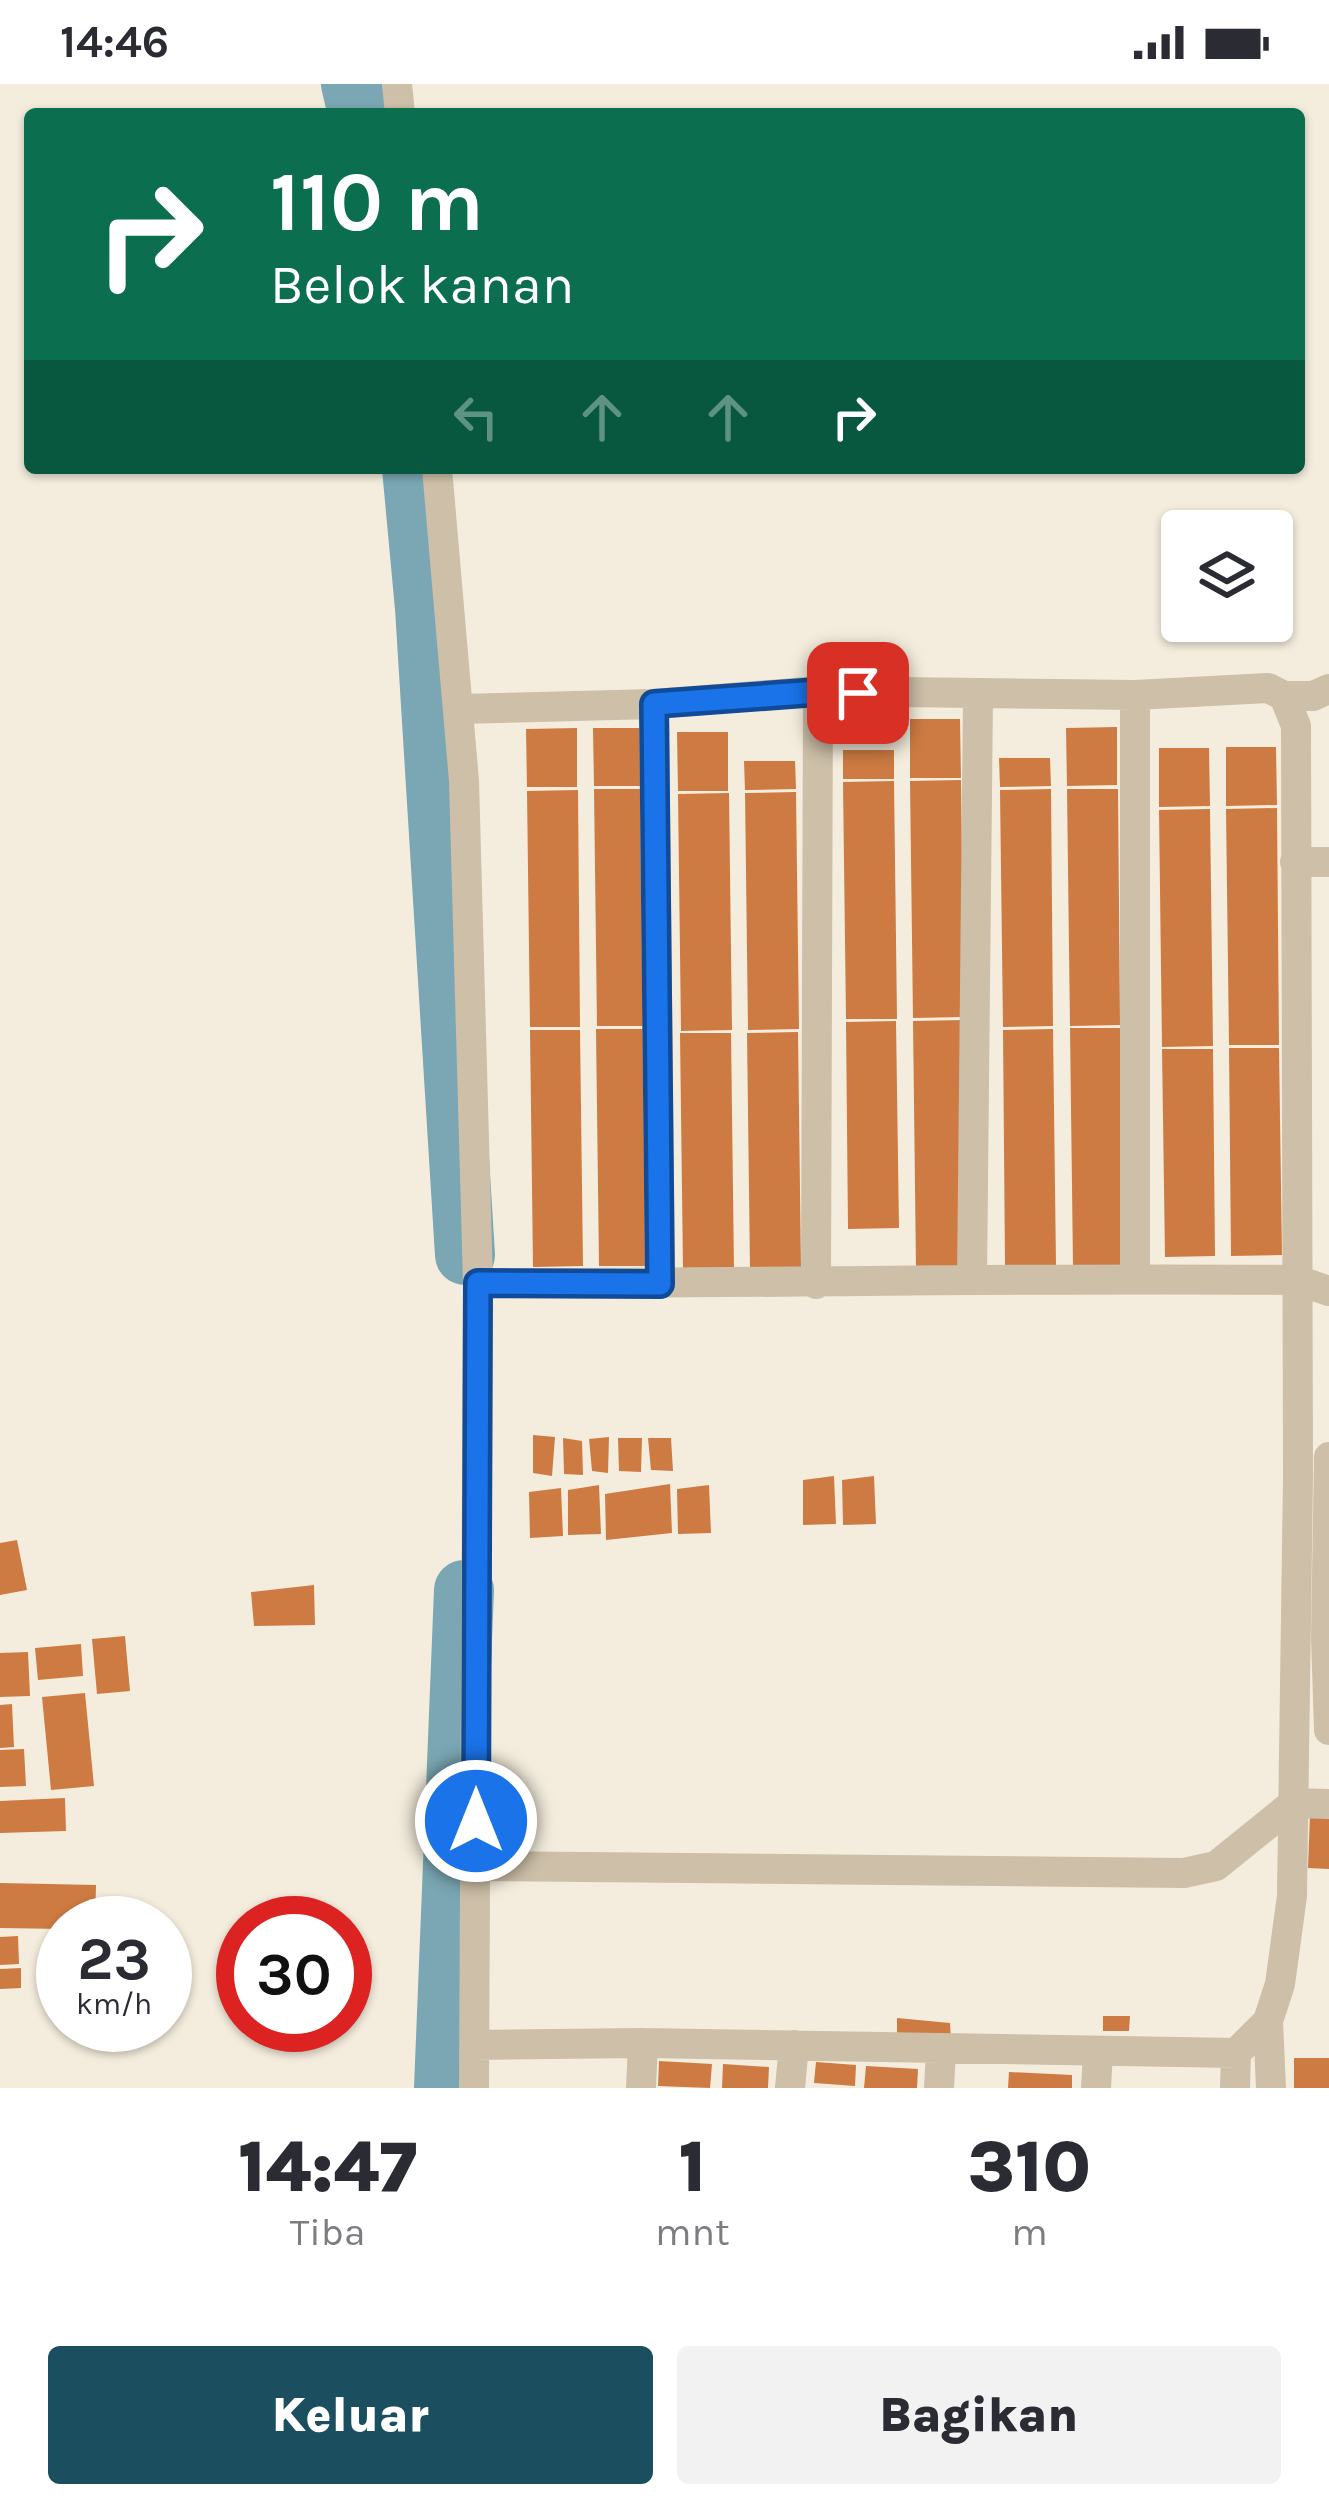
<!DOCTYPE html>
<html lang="id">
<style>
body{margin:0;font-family:Karla,sans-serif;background:#f2f2f3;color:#2b2b33;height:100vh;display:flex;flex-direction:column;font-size:45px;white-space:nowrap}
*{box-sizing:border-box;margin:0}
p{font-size:39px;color:#7c7c81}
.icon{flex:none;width:66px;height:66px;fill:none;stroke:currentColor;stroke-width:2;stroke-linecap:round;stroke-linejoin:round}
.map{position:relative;height:2004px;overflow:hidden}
.side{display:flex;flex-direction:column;background:#fff;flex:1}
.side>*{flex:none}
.guide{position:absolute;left:24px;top:24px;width:1281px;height:366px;border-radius:12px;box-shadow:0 3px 9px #0004;background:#0b6e4f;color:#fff;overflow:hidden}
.fabs{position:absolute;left:1161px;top:426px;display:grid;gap:24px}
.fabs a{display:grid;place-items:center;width:132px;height:132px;border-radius:12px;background:#fff;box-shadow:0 3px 9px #0004;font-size:60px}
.speed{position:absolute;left:36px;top:1812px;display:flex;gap:24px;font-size:60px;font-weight:700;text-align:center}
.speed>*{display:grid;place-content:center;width:156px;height:156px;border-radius:50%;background:#fff;box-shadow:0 3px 9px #0004;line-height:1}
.speed small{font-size:30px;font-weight:400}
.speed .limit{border:18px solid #d22;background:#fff;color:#111}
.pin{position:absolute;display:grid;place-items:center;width:102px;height:102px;color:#fff;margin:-51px;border-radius:24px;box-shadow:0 6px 18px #0006}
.me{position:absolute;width:132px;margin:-66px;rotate:0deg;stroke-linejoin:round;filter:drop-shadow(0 0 9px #0008)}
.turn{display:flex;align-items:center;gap:42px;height:252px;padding:0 48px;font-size:54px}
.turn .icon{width:156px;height:156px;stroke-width:2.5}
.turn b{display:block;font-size:84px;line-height:102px}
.lanes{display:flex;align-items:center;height:114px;padding:0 48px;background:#0003;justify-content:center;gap:60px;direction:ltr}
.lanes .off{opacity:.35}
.eta{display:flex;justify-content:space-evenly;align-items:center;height:204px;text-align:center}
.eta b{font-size:72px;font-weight:800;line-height:84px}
.primary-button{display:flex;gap:24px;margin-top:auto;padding:24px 48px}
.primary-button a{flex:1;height:138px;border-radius:12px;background:#1b4e5e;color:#fff;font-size:48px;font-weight:800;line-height:138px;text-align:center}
.primary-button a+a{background:#f2f2f3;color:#2b2b33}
.status{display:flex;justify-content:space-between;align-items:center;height:84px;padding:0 60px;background:#fff;direction:ltr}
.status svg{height:33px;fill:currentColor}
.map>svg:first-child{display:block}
</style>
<div class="status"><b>14:46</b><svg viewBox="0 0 49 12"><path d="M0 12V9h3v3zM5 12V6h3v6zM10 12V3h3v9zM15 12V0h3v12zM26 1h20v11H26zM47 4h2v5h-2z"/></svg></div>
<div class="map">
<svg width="1329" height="2004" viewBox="0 0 1329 2004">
<rect width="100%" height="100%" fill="#f4eddd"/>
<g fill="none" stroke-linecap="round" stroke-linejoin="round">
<path stroke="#7aa7b3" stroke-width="60" d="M351,0L358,30
M412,384L425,524L465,1171
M444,2004L464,1506"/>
</g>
<path fill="#cd7b42" d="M910,635H960L961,694H910Z
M1117,643V701L1067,702L1066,644Z
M577,644V703H527L526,645Z
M593,644H644V702H594Z
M677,648H728V707H678Z
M1226,663H1276L1277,721L1226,722Z
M1159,664H1209L1210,722L1159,723Z
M843,666H894V695H843Z
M999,674H1050L1051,702L1000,703Z
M744,677H795L796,705L745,706Z
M961,696L964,933L913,934L910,697Z
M894,697L897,935H846L843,698Z
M594,705H645L647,942H597Z
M1051,705L1053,942L1003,943L1000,706Z
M1067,705H1118L1120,941L1070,942Z
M578,706L580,943H530L527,707Z
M796,708L799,945L748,946L745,709Z
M729,709L732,946L681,947L678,710Z
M1277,724L1279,961H1229L1226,725Z
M1210,725L1213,962L1162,963L1159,726Z
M964,936L966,1185H916L913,937Z
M896,937L899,1144L848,1145L846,938Z
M1070,944H1120L1123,1181L1073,1182Z
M596,945H647L650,1182H599Z
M1053,945L1056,1182H1005L1003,946Z
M530,946H580L583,1182L533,1183Z
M798,948L801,1185H750L747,949Z
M680,949H731L734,1186H683Z
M1229,964H1279L1282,1171L1231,1172Z
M1162,965H1213L1215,1172L1165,1173Z
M533,1351L555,1353L552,1392L533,1389Z
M609,1353L608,1389L592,1387L589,1355Z
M563,1354L582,1357L583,1391L564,1390Z
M618,1354H642L641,1388L619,1387Z
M648,1354H671L673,1387L651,1386Z
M834,1392L836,1440L803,1441V1396Z
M874,1392L876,1440L843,1441L842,1396Z
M670,1400L672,1449L606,1456L605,1410Z
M599,1401L601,1450L568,1451V1406Z
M709,1401L711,1449L678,1450L677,1405Z
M561,1404L563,1452L530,1454L529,1408Z
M17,1456L27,1506L0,1511V1459Z
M314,1501L315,1541L254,1542L251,1508Z
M125,1552L130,1607L97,1610L92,1555Z
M81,1560L83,1592L38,1596L35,1564Z
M28,1568L30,1612L0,1613V1569Z
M85,1609L94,1702L51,1706L42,1613Z
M12,1620L14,1663L0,1664V1621Z
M24,1665L26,1702L0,1703V1666Z
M65,1714L66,1747L0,1749V1717Z
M1310,1729L1329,1730V1785L1308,1784Z
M0,1799L96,1801L95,1839H63V1845L0,1844Z
M18,1852L19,1880L0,1881V1853Z
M21,1884V1904L0,1905V1885Z
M1103,1932H1130L1129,1947H1103Z
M897,1934L950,1939L951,1956L897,1954Z
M1294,1974H1329V2004H1294Z
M659,1977L712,1980L710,2004L658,2002Z
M816,1978L856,1981L855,2002L814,1999Z
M723,1980L769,1983L768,2004H722Z
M866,1982L918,1985L917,2004H864Z
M1009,1988L1072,1991V2004H1008Z"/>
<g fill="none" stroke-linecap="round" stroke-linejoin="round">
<path stroke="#cdbfa8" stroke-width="30" d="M397,0L400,30
M437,384L464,697L478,1199L474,2004
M1135,611V1195
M1284,612H1313L1329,605
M654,620L660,1200
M459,625L654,620L818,607L1135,611L1268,604L1284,612L1296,642L1298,1392L1292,1812L1280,1900L1268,1937L1236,1969L643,1959L475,1961
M1295,778H1329
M972,1196L978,612
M478,1199C751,1200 1024,1193 1297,1196L1329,1207
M816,1200L818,607
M1329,1373L1326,1553L1329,1646
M475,1782L1184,1789L1216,1782L1294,1719L1329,1720
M1268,1937L1271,2004
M641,2004L643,1959
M790,2004L794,1961
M939,2004L941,1967
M1096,2004L1098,1968
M1235,2004L1236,1969"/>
</g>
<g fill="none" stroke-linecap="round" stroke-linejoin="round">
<defs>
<path id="route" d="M476,1737L478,1199L660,1200L654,620L818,608L858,609"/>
</defs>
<use href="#route" stroke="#114b97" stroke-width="30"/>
<use href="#route" stroke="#1a73e8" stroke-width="21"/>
</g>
</svg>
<div class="fabs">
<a><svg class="icon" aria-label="layers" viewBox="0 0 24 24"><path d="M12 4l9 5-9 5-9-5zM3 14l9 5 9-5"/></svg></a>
</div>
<div class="speed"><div>23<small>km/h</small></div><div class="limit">30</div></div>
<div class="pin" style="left:858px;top:609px;background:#d93025"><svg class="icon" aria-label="arrive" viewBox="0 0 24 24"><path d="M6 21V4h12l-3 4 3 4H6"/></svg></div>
<svg class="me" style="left:476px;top:1737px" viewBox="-20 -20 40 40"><circle r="17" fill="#1a73e8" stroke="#fff" stroke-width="3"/><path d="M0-11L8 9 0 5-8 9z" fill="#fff"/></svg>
<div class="guide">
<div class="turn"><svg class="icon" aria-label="right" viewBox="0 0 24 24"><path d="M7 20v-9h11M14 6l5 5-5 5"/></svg><div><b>110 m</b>Belok kanan</div></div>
<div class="lanes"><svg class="icon off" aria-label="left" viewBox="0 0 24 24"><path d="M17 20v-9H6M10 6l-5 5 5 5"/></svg><svg class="icon off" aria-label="ahead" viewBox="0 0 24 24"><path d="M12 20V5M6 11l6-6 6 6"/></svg><svg class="icon off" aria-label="ahead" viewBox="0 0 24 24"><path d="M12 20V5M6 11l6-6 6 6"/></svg><svg class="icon" aria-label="right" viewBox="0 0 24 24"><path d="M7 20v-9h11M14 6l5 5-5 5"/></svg></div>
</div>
</div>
<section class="side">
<div class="eta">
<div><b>14:47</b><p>Tiba</p></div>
<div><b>1</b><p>mnt</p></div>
<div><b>310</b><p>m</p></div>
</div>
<div class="primary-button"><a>Keluar</a><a>Bagikan</a></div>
</section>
